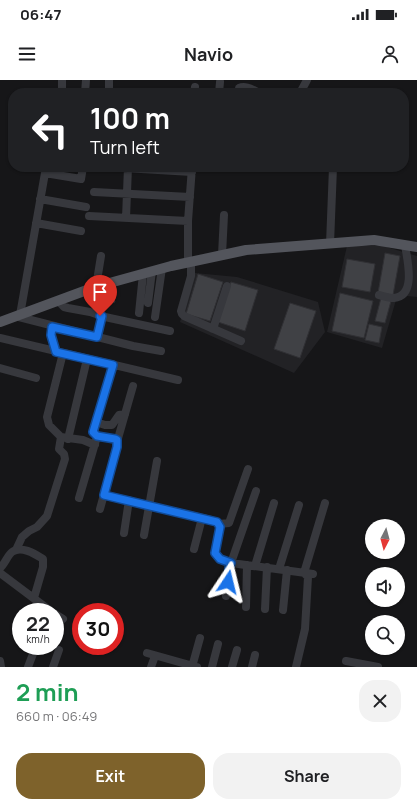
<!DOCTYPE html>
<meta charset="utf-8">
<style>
body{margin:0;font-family:Manrope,sans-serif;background:#f2f2f2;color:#202124;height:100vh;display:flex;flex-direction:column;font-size:15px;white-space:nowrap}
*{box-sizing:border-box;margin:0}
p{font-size:13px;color:#757577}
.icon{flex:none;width:22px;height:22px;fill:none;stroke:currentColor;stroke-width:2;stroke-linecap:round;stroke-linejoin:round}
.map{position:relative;height:587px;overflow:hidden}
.sheet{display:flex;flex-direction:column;background:#fff;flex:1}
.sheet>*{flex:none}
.banner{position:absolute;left:8px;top:8px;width:401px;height:84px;border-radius:16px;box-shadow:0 1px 3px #0004;background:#202124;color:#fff;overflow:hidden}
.needle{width:26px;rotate:186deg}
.buttons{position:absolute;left:365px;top:439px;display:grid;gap:8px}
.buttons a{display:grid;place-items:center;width:40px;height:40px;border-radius:50%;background:#fff;box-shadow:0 1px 3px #0004;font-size:20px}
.speed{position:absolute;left:12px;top:523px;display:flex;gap:8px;font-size:20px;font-weight:700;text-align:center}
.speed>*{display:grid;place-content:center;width:52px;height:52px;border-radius:50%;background:#fff;box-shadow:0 1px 3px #0004;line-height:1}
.speed small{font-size:10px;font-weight:400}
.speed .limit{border:6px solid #d22;background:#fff;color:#111}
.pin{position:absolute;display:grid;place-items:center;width:34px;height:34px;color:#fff;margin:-41px -17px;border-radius:50% 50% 50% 0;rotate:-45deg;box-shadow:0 0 4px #0007}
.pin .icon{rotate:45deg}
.me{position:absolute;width:44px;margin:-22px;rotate:10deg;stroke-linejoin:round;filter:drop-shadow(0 0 3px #0008)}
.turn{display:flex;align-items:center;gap:14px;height:84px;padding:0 16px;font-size:18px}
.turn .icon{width:52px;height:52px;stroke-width:2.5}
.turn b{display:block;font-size:28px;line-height:34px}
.round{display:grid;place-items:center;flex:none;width:42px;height:42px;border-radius:16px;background:#f2f2f2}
.summary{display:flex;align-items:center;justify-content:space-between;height:68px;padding:0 16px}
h1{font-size:24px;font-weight:700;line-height:30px;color:#1e9e55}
.cta{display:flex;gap:8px;margin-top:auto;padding:8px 16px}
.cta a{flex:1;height:46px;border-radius:16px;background:#7e622b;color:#fff;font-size:16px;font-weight:700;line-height:46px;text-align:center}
.cta a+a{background:#f2f2f2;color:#202124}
.status{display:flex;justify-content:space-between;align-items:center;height:28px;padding:0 20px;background:#fff;direction:ltr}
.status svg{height:11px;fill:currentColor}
header{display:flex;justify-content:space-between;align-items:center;height:52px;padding:0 16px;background:#fff;font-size:18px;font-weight:700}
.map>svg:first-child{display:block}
</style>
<div class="status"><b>06:47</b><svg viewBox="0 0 49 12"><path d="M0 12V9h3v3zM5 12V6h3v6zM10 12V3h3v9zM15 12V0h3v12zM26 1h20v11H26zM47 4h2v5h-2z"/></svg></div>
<header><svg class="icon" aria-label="menu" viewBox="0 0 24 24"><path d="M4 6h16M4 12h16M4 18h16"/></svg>Navio<svg class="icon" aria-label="person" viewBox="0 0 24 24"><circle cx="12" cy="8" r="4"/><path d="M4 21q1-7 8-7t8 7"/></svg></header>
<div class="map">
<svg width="417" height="587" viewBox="0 0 417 587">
<rect width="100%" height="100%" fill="#161618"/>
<path fill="#222225" d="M347,166H383L417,176V217L407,216L396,220L382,268L327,252Z
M195,193L237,197L318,222L325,252L294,293L180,242Z"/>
<path fill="#404145" stroke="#303034" d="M385,173L400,176L393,215L378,213Z
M347,179L375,184L370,212L342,207Z
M198,194L223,202L210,241L186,234Z
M231,202L258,210L245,251L218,242Z
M340,213L373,221L364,258L332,251Z
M113,217L115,222L103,225L102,220Z
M381,218L391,221L385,243L375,241Z
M290,223L316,231L300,278L274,269Z
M369,244L382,247L379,263L365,260Z"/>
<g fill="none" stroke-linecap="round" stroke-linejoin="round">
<path stroke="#37383d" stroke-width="8" d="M62,13V0
M85,13L86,0
M109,13V0
M194,13L195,7
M219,13L220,2
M239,13V8C246,5 253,10 260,13
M300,13L307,0
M107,87L192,92
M94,112L190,117
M40,119L86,127
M89,136L188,141
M126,138L128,87
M36,143L81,151
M330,164L333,87
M222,175L224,135
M191,181V196L181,231L182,234L184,236L241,261
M188,182V141L192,87
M96,207L101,176
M379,215C383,216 390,218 394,218C417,216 407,179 405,165
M58,221L64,227L68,228L90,232L105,237L170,251
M148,223L152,191
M139,233L143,194
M20,235L45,93L81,99L83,87
M15,236L133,266L161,271
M155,237L162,188
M52,247L51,255L56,272
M213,249L227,206
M97,257L102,236
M0,258L178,300
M63,273L47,337L49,345L61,357L83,360L95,365
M0,288L36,298
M96,342L105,345H112L119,335L125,334
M68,359L87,279
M117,362L133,306
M104,415L211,440L219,444L229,443L248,389
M79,418L96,360
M100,429L117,367V360L115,359L97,356L93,352L113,285
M219,444L220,447L215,473L219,479L231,483L313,494
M124,453L129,420
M144,455L157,381
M194,469L202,438
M16,470L22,457L29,451L37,447L47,436L65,379L64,374L59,369L61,357
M255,486L274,423
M0,488C5,484 7,476 12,472C21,465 35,474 43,479V487L34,518
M279,489L299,425
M0,493L52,532
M226,516L229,488L231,483L256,411
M246,527L247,485
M265,529L267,487
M283,530L287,490
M55,534L63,539
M147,573L197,587
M0,581L1,587
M346,581L378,587
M28,587L36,566
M53,587L59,570
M151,587L155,576
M192,587L200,558
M212,587L218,564
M232,587L237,570
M252,587L255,575
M296,587L305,549L308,497L304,493L325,423"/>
<path stroke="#53555c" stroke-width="10" d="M0,242L95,207L171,186L246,170L374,160L417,167"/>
</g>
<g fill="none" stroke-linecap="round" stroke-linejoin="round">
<defs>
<path id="route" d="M100,236H102L97,257L52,247L51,255L56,272L113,285L93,352L97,356L115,359L117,360V367L104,415L217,442L220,447L215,473L220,479L231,483L229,488L228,502"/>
</defs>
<use href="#route" stroke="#114b97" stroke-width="10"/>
<use href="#route" stroke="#1a73e8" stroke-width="7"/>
</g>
</svg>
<div class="buttons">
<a><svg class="needle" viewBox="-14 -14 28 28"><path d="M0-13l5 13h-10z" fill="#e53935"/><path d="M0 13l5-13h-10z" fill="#757577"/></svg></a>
<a><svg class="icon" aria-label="sound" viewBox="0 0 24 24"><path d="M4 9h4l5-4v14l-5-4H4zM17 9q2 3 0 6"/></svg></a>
<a><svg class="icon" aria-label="search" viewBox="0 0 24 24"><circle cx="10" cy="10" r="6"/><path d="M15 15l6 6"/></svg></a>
</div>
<div class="speed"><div>22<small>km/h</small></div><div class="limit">30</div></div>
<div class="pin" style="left:100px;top:236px;background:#d93025"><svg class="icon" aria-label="arrive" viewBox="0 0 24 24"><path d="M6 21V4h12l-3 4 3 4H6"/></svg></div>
<svg class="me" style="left:228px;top:502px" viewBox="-20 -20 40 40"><path d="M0-17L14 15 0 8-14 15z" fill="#1a73e8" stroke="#fff" stroke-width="4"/></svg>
<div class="banner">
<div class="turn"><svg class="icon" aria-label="left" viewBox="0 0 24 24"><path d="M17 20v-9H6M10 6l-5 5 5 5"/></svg><div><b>100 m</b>Turn left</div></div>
</div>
</div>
<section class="sheet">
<div class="summary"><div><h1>2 min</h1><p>660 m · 06:49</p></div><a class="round"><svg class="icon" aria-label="close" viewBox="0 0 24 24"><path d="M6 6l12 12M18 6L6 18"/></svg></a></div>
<div class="cta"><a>Exit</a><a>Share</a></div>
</section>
